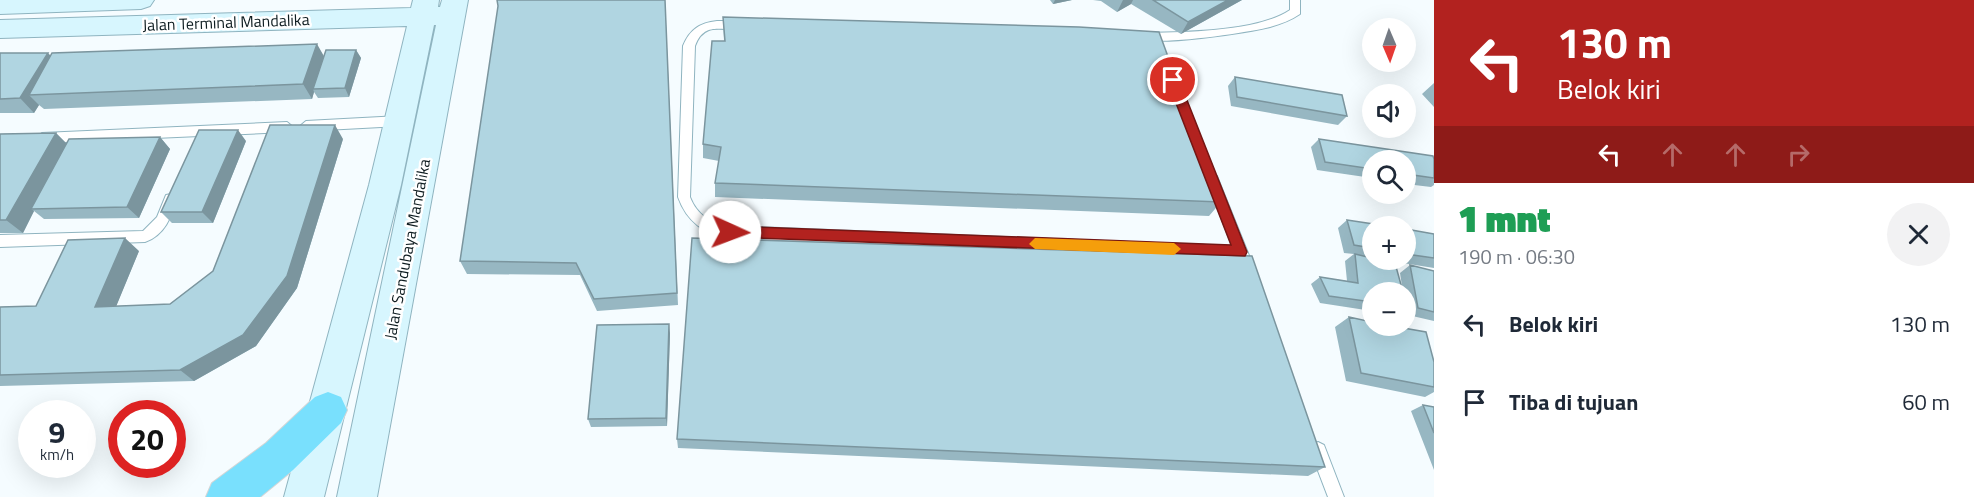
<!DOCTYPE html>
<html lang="id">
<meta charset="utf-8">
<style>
body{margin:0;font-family:"Titillium Web",sans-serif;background:#f2f2f3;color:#1f2937;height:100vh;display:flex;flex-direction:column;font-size:22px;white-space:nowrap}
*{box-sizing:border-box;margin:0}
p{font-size:20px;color:#747a83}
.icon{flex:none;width:33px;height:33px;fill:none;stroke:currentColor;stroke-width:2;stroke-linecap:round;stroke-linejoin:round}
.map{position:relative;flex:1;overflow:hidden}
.details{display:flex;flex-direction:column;background:#fff;width:540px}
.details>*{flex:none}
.banner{background:#b2221f;color:#fff;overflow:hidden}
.needle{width:39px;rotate:178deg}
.controls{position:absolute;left:1362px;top:18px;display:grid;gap:12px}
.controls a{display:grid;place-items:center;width:54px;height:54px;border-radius:50%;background:#fff;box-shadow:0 6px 24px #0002;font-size:30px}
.speed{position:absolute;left:18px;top:400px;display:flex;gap:12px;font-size:30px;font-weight:700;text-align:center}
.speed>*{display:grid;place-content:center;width:78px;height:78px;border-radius:50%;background:#fff;box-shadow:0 6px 24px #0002;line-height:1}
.speed small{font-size:15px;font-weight:400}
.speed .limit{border:9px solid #d22;background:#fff;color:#111}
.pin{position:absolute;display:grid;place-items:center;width:51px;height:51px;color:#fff;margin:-26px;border:3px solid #fff;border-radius:50%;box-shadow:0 2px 6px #0007}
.me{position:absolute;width:66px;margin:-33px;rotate:92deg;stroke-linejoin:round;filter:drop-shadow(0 0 4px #0008)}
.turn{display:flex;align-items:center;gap:21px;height:126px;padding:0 24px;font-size:27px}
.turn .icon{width:78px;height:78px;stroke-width:2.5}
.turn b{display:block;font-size:42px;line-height:51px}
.lanes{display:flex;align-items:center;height:57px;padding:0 24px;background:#0003;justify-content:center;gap:30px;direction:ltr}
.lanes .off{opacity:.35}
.round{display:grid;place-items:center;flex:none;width:63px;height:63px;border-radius:32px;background:#f2f2f3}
.summary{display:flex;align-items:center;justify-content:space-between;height:102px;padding:0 24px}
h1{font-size:36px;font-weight:800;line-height:45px;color:#1e9e55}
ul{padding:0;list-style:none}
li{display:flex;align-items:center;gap:18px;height:78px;padding:0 24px}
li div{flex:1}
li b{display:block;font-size:22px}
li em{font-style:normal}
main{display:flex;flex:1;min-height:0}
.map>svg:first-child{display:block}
</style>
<main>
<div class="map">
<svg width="1434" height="497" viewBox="0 0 1434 497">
<rect width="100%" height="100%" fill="#f5fcff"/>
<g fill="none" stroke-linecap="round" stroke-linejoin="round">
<defs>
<path id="lane" d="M1290,0H1300V14C1291,20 1281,24 1270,27C1252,32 1149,48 1138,37L1144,33C1184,32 1257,32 1290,10Z
M717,21H741L747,25C732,38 706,15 695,46L690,197C697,215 711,224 730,226L1232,246L1205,176L1211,171L1217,176L1250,258L1248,262H1238L1236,258L730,238C704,234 687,222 678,197L683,46C690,29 700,23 717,21Z
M400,116L406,121L400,126L306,131L300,126L306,121Z
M287,122L293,127L287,132L42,143L36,138L42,133Z
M171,194L177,199C171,217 165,235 145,242L0,247V235L143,231L157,217L166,195Z
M1318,442L1324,445L1344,497H1328L1310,450L1312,445Z"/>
<path id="secondary" d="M0,0H154L150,6L141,9L0,14Z
M413,0H439L438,7H440L442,0H468L377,497H337L436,25H434L401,185L324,497H284L369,185L407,26L0,38V20L411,8Z"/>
<path id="highway" d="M328,392L341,397L347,410L341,423L293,470L260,497H206L212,483L266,443L315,397Z"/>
</defs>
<use href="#lane" stroke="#8fb4c0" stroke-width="2"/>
<use href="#secondary" stroke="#8fb4c0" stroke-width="2"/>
<use href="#highway" stroke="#d3d6d7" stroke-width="2"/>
<use href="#lane" fill="#fff" fill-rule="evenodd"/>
<use href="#secondary" fill="#d7f6fe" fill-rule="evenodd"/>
<use href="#highway" fill="#79e0fd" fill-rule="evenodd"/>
</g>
<path fill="#97b7c2" d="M665,0L678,305L597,311L580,275L467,274L460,261Z
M1050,0H1072L1053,4Z
M1093,0H1242L1181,34L1131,4L1117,12L1101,1Z
M723,17L1221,202L1209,216L715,197V183L719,161L703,158V144L724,41Z
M356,50L361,58L349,97L318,98L314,92L312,99L44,109L39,105L34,113H0V53L51,56H324Z
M1235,77L1347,116L1338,125L1231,106L1228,86Z
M1434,83V107L1422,94Z
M56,133L67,144L160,137L170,149L139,218L44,219L34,211L23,233H0V134Z
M343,139L297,288L256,346L194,381L0,386V307L36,306L139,251L116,306L170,304L213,271Z
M1319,139L1434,159V185L1431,187L1406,184V160H1372V178L1317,170L1311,147Z
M246,141L213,223H172L161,212Z
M1347,220L1372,226V311L1320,303L1311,284L1320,277L1347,281L1345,261L1354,254L1344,253L1338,228Z
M1406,229L1434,234V268L1384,260H1406Z
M1410,265L1434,271V321L1408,315L1406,307V308V292H1403L1400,273Z
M1349,317L1434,362V392L1425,397L1346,381L1335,327Z
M670,333L667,426L591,427L588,419Z
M1423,405L1434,407V470L1411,411Z
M677,439L1325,467L1308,476L678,448Z"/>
<path fill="#7b959e" d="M1055,0H1072L1053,4Z
M1123,0H1133L1131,4L1117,12Z
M1228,0H1242L1181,34L1188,22Z
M317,44L325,58L313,89L314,92L312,99L303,84Z
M356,50L361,58L349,97L345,88Z
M48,53L62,67L29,95L39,105L34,113L20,98Z
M335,125L343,139L297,288L256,346L194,381L180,370Z
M238,130L246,141L213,223L202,212Z
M56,133L70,147L31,209L34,211L23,233L6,220Z
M160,137L170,149L139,218L127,207Z
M125,238L139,251L111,319L95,307Z
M669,324L670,333L667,426L666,418Z"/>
<path fill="#b0d5e1" stroke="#7b959e" stroke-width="1.5" d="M497,0H665L677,293L594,299L576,263L460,261L498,6Z
M1153,0H1228L1188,22Z
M723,17L1079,27L1159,32L1221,202L715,183L721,147L703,144L712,41H725Z
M317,44L303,84L29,95L52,53Z
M326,50H356L345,88L313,89Z
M0,53H48L20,98L0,99Z
M1235,77L1342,95L1347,116L1237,97Z
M270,125H335L287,276L243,335L180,370L0,375V307L36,306L68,240L125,238L95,307L170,304L213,271Z
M199,130H238L202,212H161Z
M56,133L6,220H0V134Z
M160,137L127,207L31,209L69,139Z
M1319,139L1433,156L1434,159V178L1406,174V160H1372V169L1325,162Z
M1347,220L1387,226H1372V248L1354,245Z
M1406,229L1434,234V258L1406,254Z
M692,238L1252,256L1325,467L677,439Z
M1355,254L1372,258V260H1381L1395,263L1403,292H1372V302L1329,296L1320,277L1358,283Z
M1410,265L1434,271V312L1418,308Z
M1349,317L1372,322V326H1392L1426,332L1434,362V387L1361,373Z
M669,324L666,418L588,419L597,325Z
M1423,405L1434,407V433Z"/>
<path fill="#b2221f" stroke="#741614" stroke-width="1.5" d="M1173,75L1179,80L1247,252L1245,256L730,237L724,232L730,226L1231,245L1167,80Z"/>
<path fill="#f59e0b" d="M1035,238L1174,243L1181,249L1174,255L1035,249L1029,244Z"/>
<g text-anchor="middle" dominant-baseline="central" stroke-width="5" stroke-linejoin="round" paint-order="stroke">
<g font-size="16" fill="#0d1b1f" stroke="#fff">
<text transform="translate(226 22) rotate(-2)">Jalan Terminal Mandalika</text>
<text transform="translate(407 249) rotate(-79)">Jalan Sandubaya Mandalika</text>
</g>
</g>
</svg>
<div class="controls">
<a><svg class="needle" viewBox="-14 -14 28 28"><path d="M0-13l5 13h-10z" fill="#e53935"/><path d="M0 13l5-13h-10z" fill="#747a83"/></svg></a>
<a><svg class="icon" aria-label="sound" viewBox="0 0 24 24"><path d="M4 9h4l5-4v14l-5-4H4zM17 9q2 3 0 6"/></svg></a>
<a><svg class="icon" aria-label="search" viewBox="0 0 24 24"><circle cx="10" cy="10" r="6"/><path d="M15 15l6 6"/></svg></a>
<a>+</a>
<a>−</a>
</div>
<div class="speed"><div>9<small>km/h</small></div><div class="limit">20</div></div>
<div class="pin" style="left:1173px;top:80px;background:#d93025"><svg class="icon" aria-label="arrive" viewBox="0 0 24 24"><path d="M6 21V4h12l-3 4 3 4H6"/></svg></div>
<svg class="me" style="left:730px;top:232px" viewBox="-20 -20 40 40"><circle r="19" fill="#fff"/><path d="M0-13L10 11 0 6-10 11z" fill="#b2221f"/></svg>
</div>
<section class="details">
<div class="banner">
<div class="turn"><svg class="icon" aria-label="left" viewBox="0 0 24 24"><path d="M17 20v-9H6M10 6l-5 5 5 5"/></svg><div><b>130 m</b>Belok kiri</div></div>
<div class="lanes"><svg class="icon" aria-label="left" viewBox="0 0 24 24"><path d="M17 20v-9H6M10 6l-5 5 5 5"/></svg><svg class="icon off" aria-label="ahead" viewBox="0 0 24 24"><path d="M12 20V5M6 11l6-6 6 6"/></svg><svg class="icon off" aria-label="ahead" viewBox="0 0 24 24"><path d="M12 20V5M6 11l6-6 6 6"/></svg><svg class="icon off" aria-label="right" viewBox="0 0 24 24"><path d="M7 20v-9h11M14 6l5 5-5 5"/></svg></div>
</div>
<div class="summary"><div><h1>1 mnt</h1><p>190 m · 06:30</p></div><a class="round"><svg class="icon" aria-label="close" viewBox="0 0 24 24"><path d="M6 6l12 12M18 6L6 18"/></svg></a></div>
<ul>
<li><svg class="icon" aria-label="left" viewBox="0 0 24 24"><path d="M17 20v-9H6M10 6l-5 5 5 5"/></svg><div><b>Belok kiri</b></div><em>130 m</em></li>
<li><svg class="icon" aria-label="arrive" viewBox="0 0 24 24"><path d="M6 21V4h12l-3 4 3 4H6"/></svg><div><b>Tiba di tujuan</b></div><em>60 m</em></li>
</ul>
</section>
</main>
